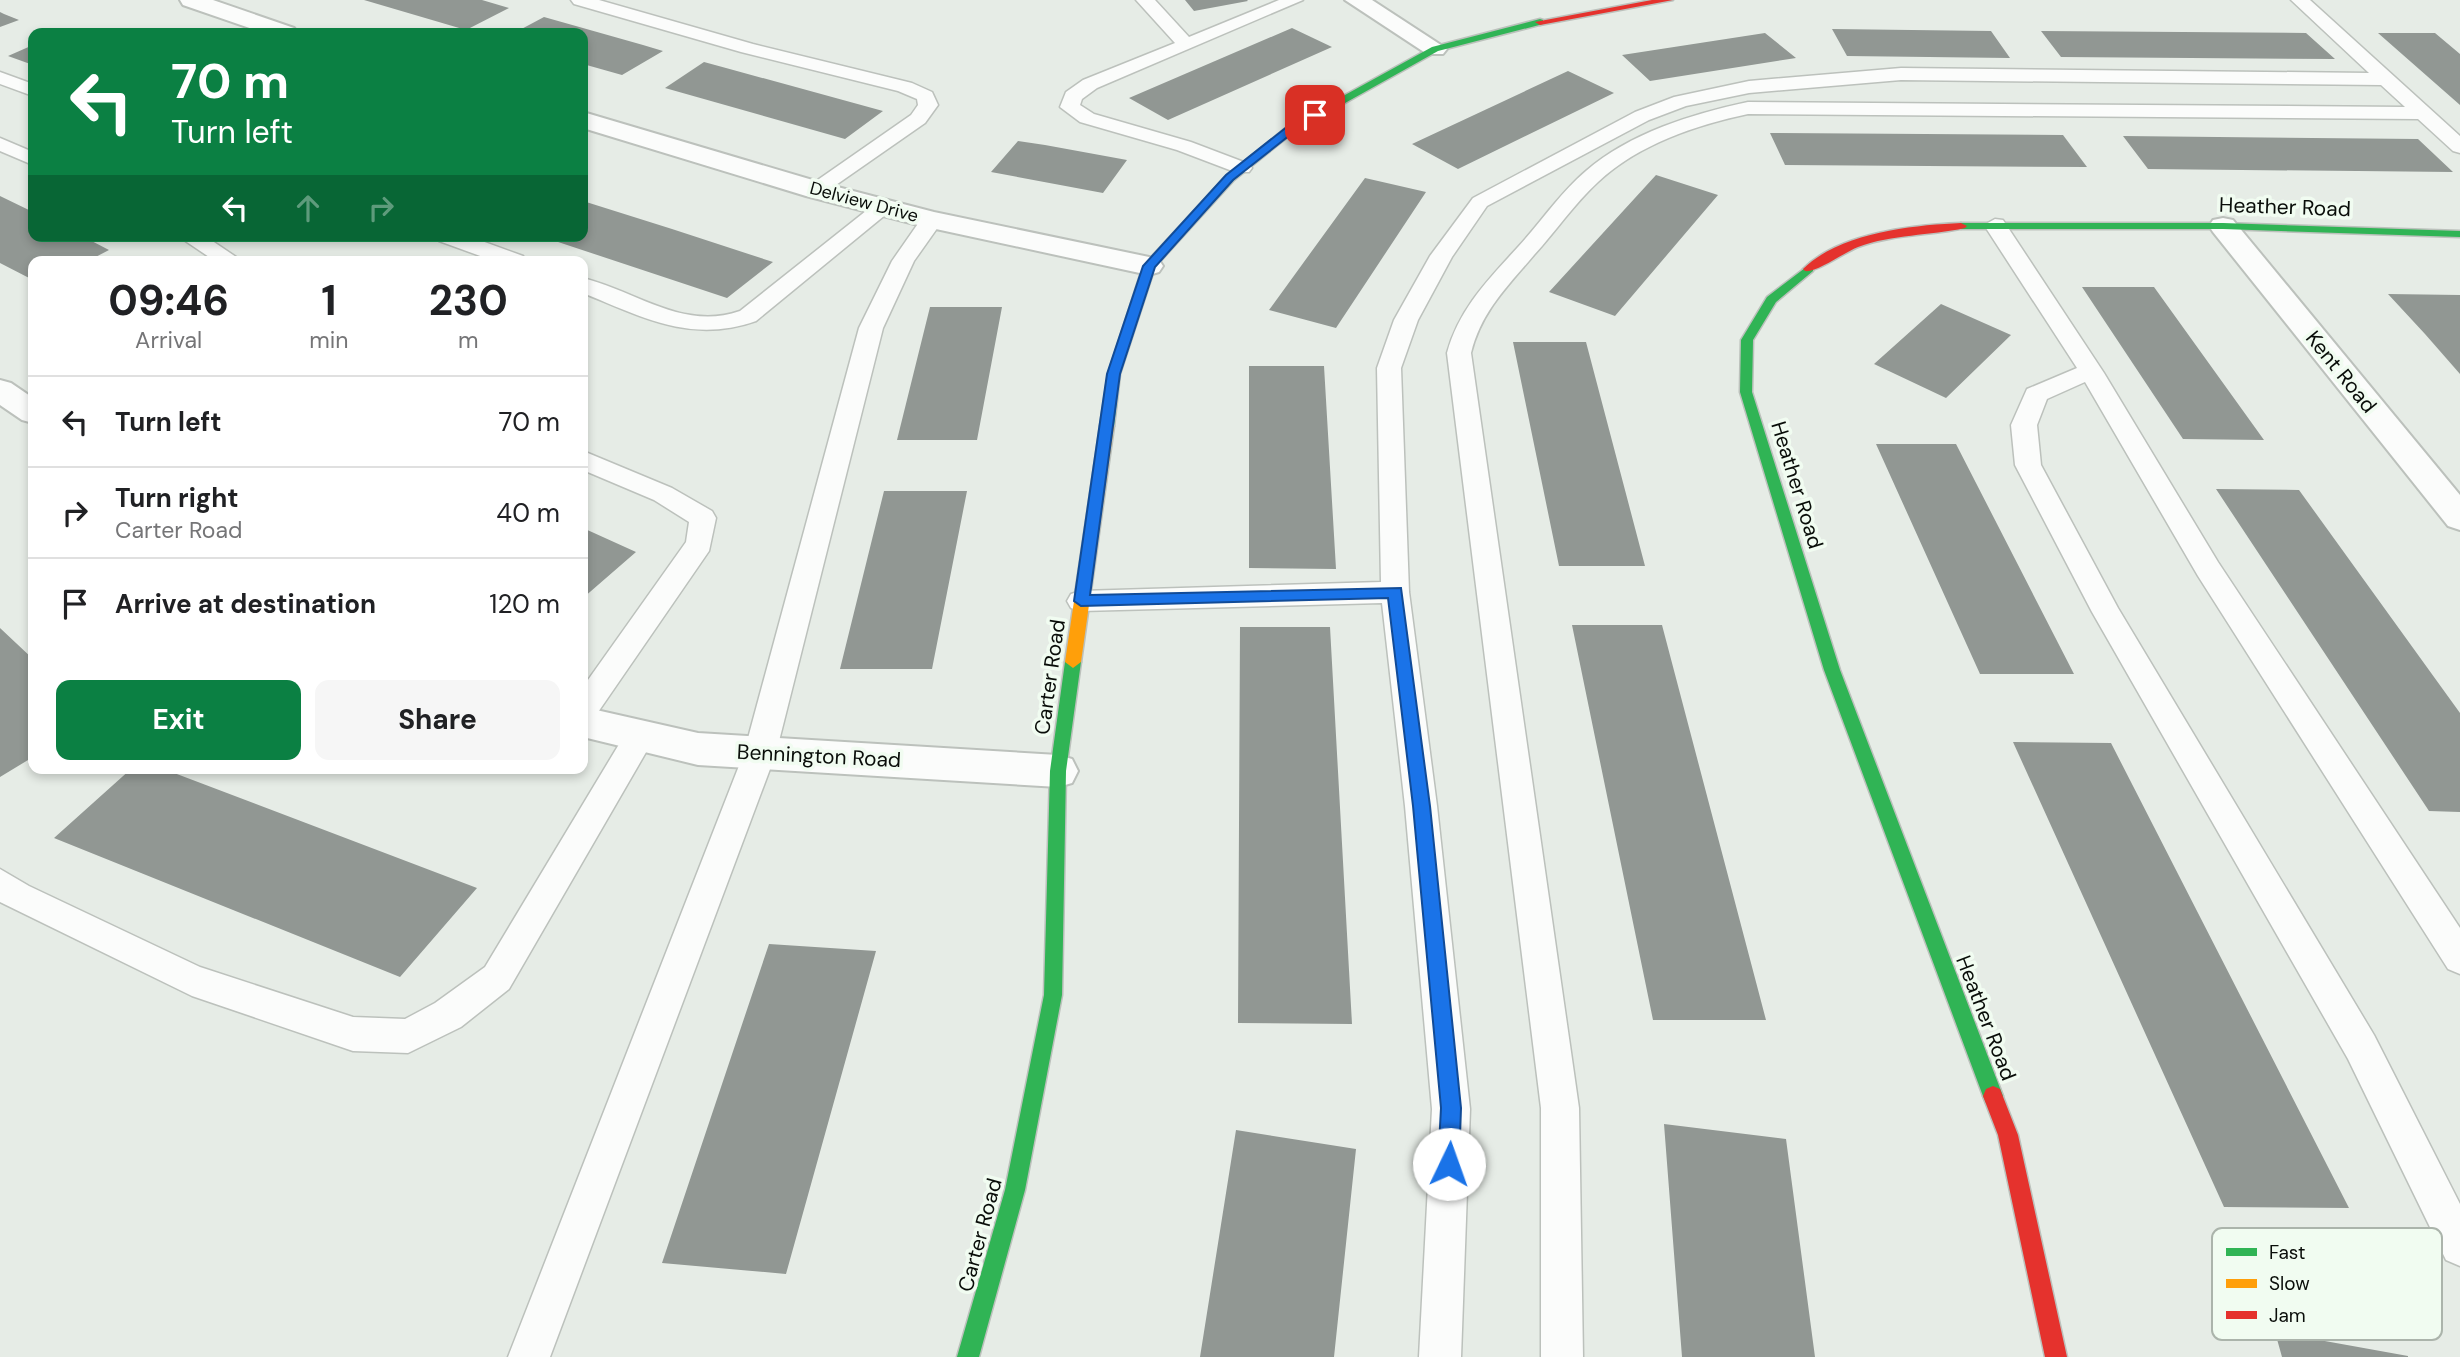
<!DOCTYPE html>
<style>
body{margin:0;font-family:"DM Sans",sans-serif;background:#f6f6f6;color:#202124;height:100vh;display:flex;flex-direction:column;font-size:26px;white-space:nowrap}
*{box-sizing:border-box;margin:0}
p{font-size:23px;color:#757577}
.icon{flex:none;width:38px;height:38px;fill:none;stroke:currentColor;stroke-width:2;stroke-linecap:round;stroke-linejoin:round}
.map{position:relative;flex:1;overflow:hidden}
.drawer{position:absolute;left:28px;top:256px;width:560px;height:518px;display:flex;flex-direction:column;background:#fff;border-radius:14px;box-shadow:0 4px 10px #0003}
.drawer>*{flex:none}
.hud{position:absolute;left:28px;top:28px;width:560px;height:214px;border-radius:14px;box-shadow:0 4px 10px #0003;background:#0b8043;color:#fff;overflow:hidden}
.pin{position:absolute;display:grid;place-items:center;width:60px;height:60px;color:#fff;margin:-30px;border-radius:14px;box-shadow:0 4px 10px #0006}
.me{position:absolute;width:77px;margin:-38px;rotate:3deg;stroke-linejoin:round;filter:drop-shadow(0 0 5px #0008)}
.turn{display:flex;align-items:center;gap:24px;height:147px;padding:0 28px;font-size:32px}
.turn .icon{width:91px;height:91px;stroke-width:2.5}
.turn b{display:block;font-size:49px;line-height:60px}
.lanes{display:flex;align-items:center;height:66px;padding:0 28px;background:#0003;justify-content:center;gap:35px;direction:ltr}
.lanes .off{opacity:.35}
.eta{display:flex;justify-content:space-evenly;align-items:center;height:119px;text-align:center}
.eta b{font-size:42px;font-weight:700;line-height:49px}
.cta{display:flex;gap:14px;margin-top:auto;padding:14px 28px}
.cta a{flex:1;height:80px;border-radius:14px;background:#0b8043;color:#fff;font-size:28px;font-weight:700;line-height:80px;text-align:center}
.cta a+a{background:#f6f6f6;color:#202124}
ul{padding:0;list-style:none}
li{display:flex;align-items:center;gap:21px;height:91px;padding:0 28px;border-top:2px solid #e0e0e0}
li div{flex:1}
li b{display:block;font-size:26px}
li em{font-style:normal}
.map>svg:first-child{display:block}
</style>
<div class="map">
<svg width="2460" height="1357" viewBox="0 0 2460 1357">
<rect width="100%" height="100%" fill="#e6ece6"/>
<path fill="#919793" d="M364,0H482L509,8L466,30Z
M1185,0H1247L1248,1L1194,11Z
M0,12L4,14L19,20L0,27Z
M544,17L643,45L663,51L622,75L583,64V33H514Z
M1292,28L1332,47L1168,120L1129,98Z
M1832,29L1991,31L2010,58L1847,56Z
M2041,31L2306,33L2335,59L2061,57Z
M1765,33L1796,58L1650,81L1622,55Z
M2378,33H2435L2460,54V105Z
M33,45V65L8,56Z
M704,62L726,68L883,111L845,139L665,88Z
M1568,71L1614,93L1458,169L1412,144Z
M1770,133L2063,135L2087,167L1785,165Z
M2123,136L2418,139L2453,172L2148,169Z
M1018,141L1045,145L1127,160L1103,193L991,172Z
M1656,175L1718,195L1615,316L1549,292Z
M1365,178L1426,192L1336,328L1269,310Z
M0,196L33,212V236H82L109,250L88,261H33V280L0,263Z
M583,201L672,229L773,262L727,298L543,237L583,236Z
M2082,287H2154L2264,440L2183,439Z
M2388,294L2460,295V374L2425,334Z
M1941,304L2011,335L1946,398L1874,364Z
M930,307H1002L977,440H897Z
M1513,342H1586L1645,566H1559Z
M1249,366H1324L1336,569L1249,568Z
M1876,444H1956L2074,674H1980Z
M2216,489L2299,490L2460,713V812L2429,811Z
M884,491H967L932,669H840Z
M583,528L636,552L583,598Z
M1572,625H1662L1766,1020H1653Z
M1240,627H1330L1352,1024L1238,1023Z
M0,628L33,659V757L0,777Z
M2013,742L2111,743L2349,1208L2224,1207Z
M132,768H161L477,888L400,977L54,838Z
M769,944L876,951L786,1274L662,1263Z
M1664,1124L1786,1139L1815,1357H1682Z
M1236,1130L1356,1149L1334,1357H1200Z
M2275,1332L2408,1356V1357H2282Z"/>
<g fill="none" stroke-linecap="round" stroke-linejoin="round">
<defs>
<path id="lane" d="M571,0H599L753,44L912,83L932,92L938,105L925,123L823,194H809L806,190L809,186L911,115L918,105L917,99L898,91L741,52L574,4Z
M1136,0H1155L1189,37L1279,0H1303L1097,88L1082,99L1080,105L1094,114L1191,142L1249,164L1252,168L1249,172H1235L1177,150L1080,122L1060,107L1066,92L1083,80L1175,43Z
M2291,0H2310L2460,136V153L2453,151L2418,119L1748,114C1696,125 1637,145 1598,182C1574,204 1556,231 1534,255C1507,287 1481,312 1471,353L1579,1108L1583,1357H1541V1108L1447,353C1459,309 1488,280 1518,247C1541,222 1560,193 1586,171C1630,133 1692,114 1748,102L2405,107L2381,85L1901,80L1749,93L1686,106L1649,120L1487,206L1452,257L1418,320L1401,368L1409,592L1437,806L1470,1109L1461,1357H1419L1432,1109L1405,806L1382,603L1081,611L1071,608L1067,601L1071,594L1081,591L1381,582L1377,368L1394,320L1430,256L1473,198L1635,112L1674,97L1749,81L1901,68L2369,73Z
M0,72L33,84V96L0,84Z
M0,138L33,152V165L0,151Z
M883,201L890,203L894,207L890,211L756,321C691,344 642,317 583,293V278C636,291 683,331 740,311L876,203Z
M932,214L943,220L914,261L883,328L776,753L550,1357H508L744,753L859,328L892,261L924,215Z
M1995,219L2003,220L2104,373L2218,562L2460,928V974L2448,969L2198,576L2085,382L2047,399L2037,425L2041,465L2118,608L2374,1035L2460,1204V1266L2446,1260L2348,1059L2092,612L2015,465L2011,425L2027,389L2077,368L1984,225Z
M178,236H205L242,261H215Z
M436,236H468L523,256L526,261H494L439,241Z
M583,451L672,488L712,511L716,518L709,551L594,718L583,722V687L686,542L689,522L654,500L583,470Z
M641,723L652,726L656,735L509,989L461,1027L408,1053L353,1051L192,996L0,902V869L29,886L200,967L353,1017L405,1019L435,1003L485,967L630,726Z"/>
<path id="street" d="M180,0H213L294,28L298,33H264L183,5Z
M1345,0H1372L1447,49L1443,54H1427Z
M583,112L826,184L934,212L1149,257L1159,260L1163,266L1159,272L1149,275L922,226L806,196L583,128Z
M2223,218L2233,220L2460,495V530L2448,526L2213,232L2209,226L2213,220Z
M0,380L11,383L33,398V423L22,420L0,405Z
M583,707L698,733L1058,755L1072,759L1078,771L1072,783L1058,787L698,765L583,737Z"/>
<path id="fast" d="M1540,19L1543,20V24L1438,51L1295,131L1234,180L1155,267L1120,374L1114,426L1107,430L1102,429L1100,426L1108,374L1143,266L1226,176L1287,127L1432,47Z
M2223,223L2460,231V237L2223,229H1961L1955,226L1961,223Z
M1809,265L1813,267V271L1776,302L1753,340L1752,392L1840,670L2003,1096L2000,1103L1993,1106L1986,1103L1983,1096L1824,670L1740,392L1741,340L1767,297Z
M1073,656L1081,662L1066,771L1062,995L1025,1190L979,1357H957L1005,1190L1044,995L1050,771L1065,662Z"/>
<path id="slow" d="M1107,422L1114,426L1081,662L1073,668L1065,662L1100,426Z"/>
<path id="jam" d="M1652,0H1673L1540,25L1535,22Z
M1961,223L1967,226L1965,228C1929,236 1893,234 1858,247C1845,252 1816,273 1805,271L1803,269C1839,233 1913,225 1961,223Z
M1993,1086L2000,1089L2018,1135L2067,1357H2045L1998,1135L1983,1096L1986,1089Z"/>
</defs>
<use href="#lane" stroke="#bcc1bc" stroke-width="3"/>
<use href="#street" stroke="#bcc1bc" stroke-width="4"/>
<use href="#fast" stroke="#bcc1bc" stroke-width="3"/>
<use href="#slow" stroke="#bcc1bc" stroke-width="3"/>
<use href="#jam" stroke="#bcc1bc" stroke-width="3"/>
<use href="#lane" fill="#fbfcfb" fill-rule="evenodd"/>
<use href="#street" fill="#fbfcfb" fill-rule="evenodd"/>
<use href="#fast" fill="#30b455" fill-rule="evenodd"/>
<use href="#slow" fill="#ff9f0a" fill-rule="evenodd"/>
<use href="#jam" fill="#e5322d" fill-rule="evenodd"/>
</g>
<path fill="#1a73e8" stroke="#114b97" stroke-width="2" d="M1312,113L1320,115L1295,131L1233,180L1155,267L1120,374L1090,595L1401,588L1430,806L1461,1108L1459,1164L1456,1171L1449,1174L1441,1171L1438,1164L1441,1108L1413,806L1388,598L1081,606L1074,601L1107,374L1143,266L1226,175L1288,126Z"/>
<g text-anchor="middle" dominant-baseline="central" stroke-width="7" stroke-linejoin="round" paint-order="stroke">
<g font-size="18" fill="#090d09" stroke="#f1fcf1">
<text transform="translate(864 202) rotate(15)">Delview Drive</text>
</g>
<g font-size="21" fill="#090d09" stroke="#f1fcf1">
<text transform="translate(2285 207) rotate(2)">Heather Road</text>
<text transform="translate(2341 372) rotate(51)">Kent Road</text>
<text transform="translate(1797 485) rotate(73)">Heather Road</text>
<text transform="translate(1050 677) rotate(-82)">Carter Road</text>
<text transform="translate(819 756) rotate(3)">Bennington Road</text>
<text transform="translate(1986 1018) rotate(69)">Heather Road</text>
<text transform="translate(980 1235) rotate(-75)">Carter Road</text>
</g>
</g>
<rect x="2212" y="1228" width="230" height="112" rx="10" fill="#f1fcf1" stroke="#abb4ab" stroke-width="2"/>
<rect x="2226" y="1248" width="31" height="8" fill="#30b455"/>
<rect x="2226" y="1279" width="31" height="9" fill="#ff9f0a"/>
<rect x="2226" y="1311" width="31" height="8" fill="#e5322d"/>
<g font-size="19" fill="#090d09">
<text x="2269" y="1259">Fast</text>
<text x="2269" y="1290">Slow</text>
<text x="2269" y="1322">Jam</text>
</g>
</svg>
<div class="pin" style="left:1315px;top:115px;background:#d93025"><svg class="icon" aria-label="arrive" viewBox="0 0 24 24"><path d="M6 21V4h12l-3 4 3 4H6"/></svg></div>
<svg class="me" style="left:1449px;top:1164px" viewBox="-20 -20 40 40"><circle r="19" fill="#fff"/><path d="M0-13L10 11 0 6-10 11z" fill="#1a73e8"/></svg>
<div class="hud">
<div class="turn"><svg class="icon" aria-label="left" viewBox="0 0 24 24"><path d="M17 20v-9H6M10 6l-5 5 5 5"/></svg><div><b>70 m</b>Turn left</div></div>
<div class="lanes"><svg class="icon" aria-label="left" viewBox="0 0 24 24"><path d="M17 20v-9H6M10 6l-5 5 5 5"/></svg><svg class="icon off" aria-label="ahead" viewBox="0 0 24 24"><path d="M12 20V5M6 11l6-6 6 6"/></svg><svg class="icon off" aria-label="right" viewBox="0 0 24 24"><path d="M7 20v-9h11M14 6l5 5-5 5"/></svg></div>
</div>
<section class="drawer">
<div class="eta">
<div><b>09:46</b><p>Arrival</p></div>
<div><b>1</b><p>min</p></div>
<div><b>230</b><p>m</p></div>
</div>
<ul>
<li><svg class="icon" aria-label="left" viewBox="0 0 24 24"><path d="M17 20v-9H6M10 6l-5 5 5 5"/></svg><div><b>Turn left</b></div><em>70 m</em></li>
<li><svg class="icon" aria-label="right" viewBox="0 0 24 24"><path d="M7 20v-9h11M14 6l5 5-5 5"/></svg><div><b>Turn right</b><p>Carter Road</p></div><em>40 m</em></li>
<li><svg class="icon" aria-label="arrive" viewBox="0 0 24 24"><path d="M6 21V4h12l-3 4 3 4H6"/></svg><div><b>Arrive at destination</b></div><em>120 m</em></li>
</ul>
<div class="cta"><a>Exit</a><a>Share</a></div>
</section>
</div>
